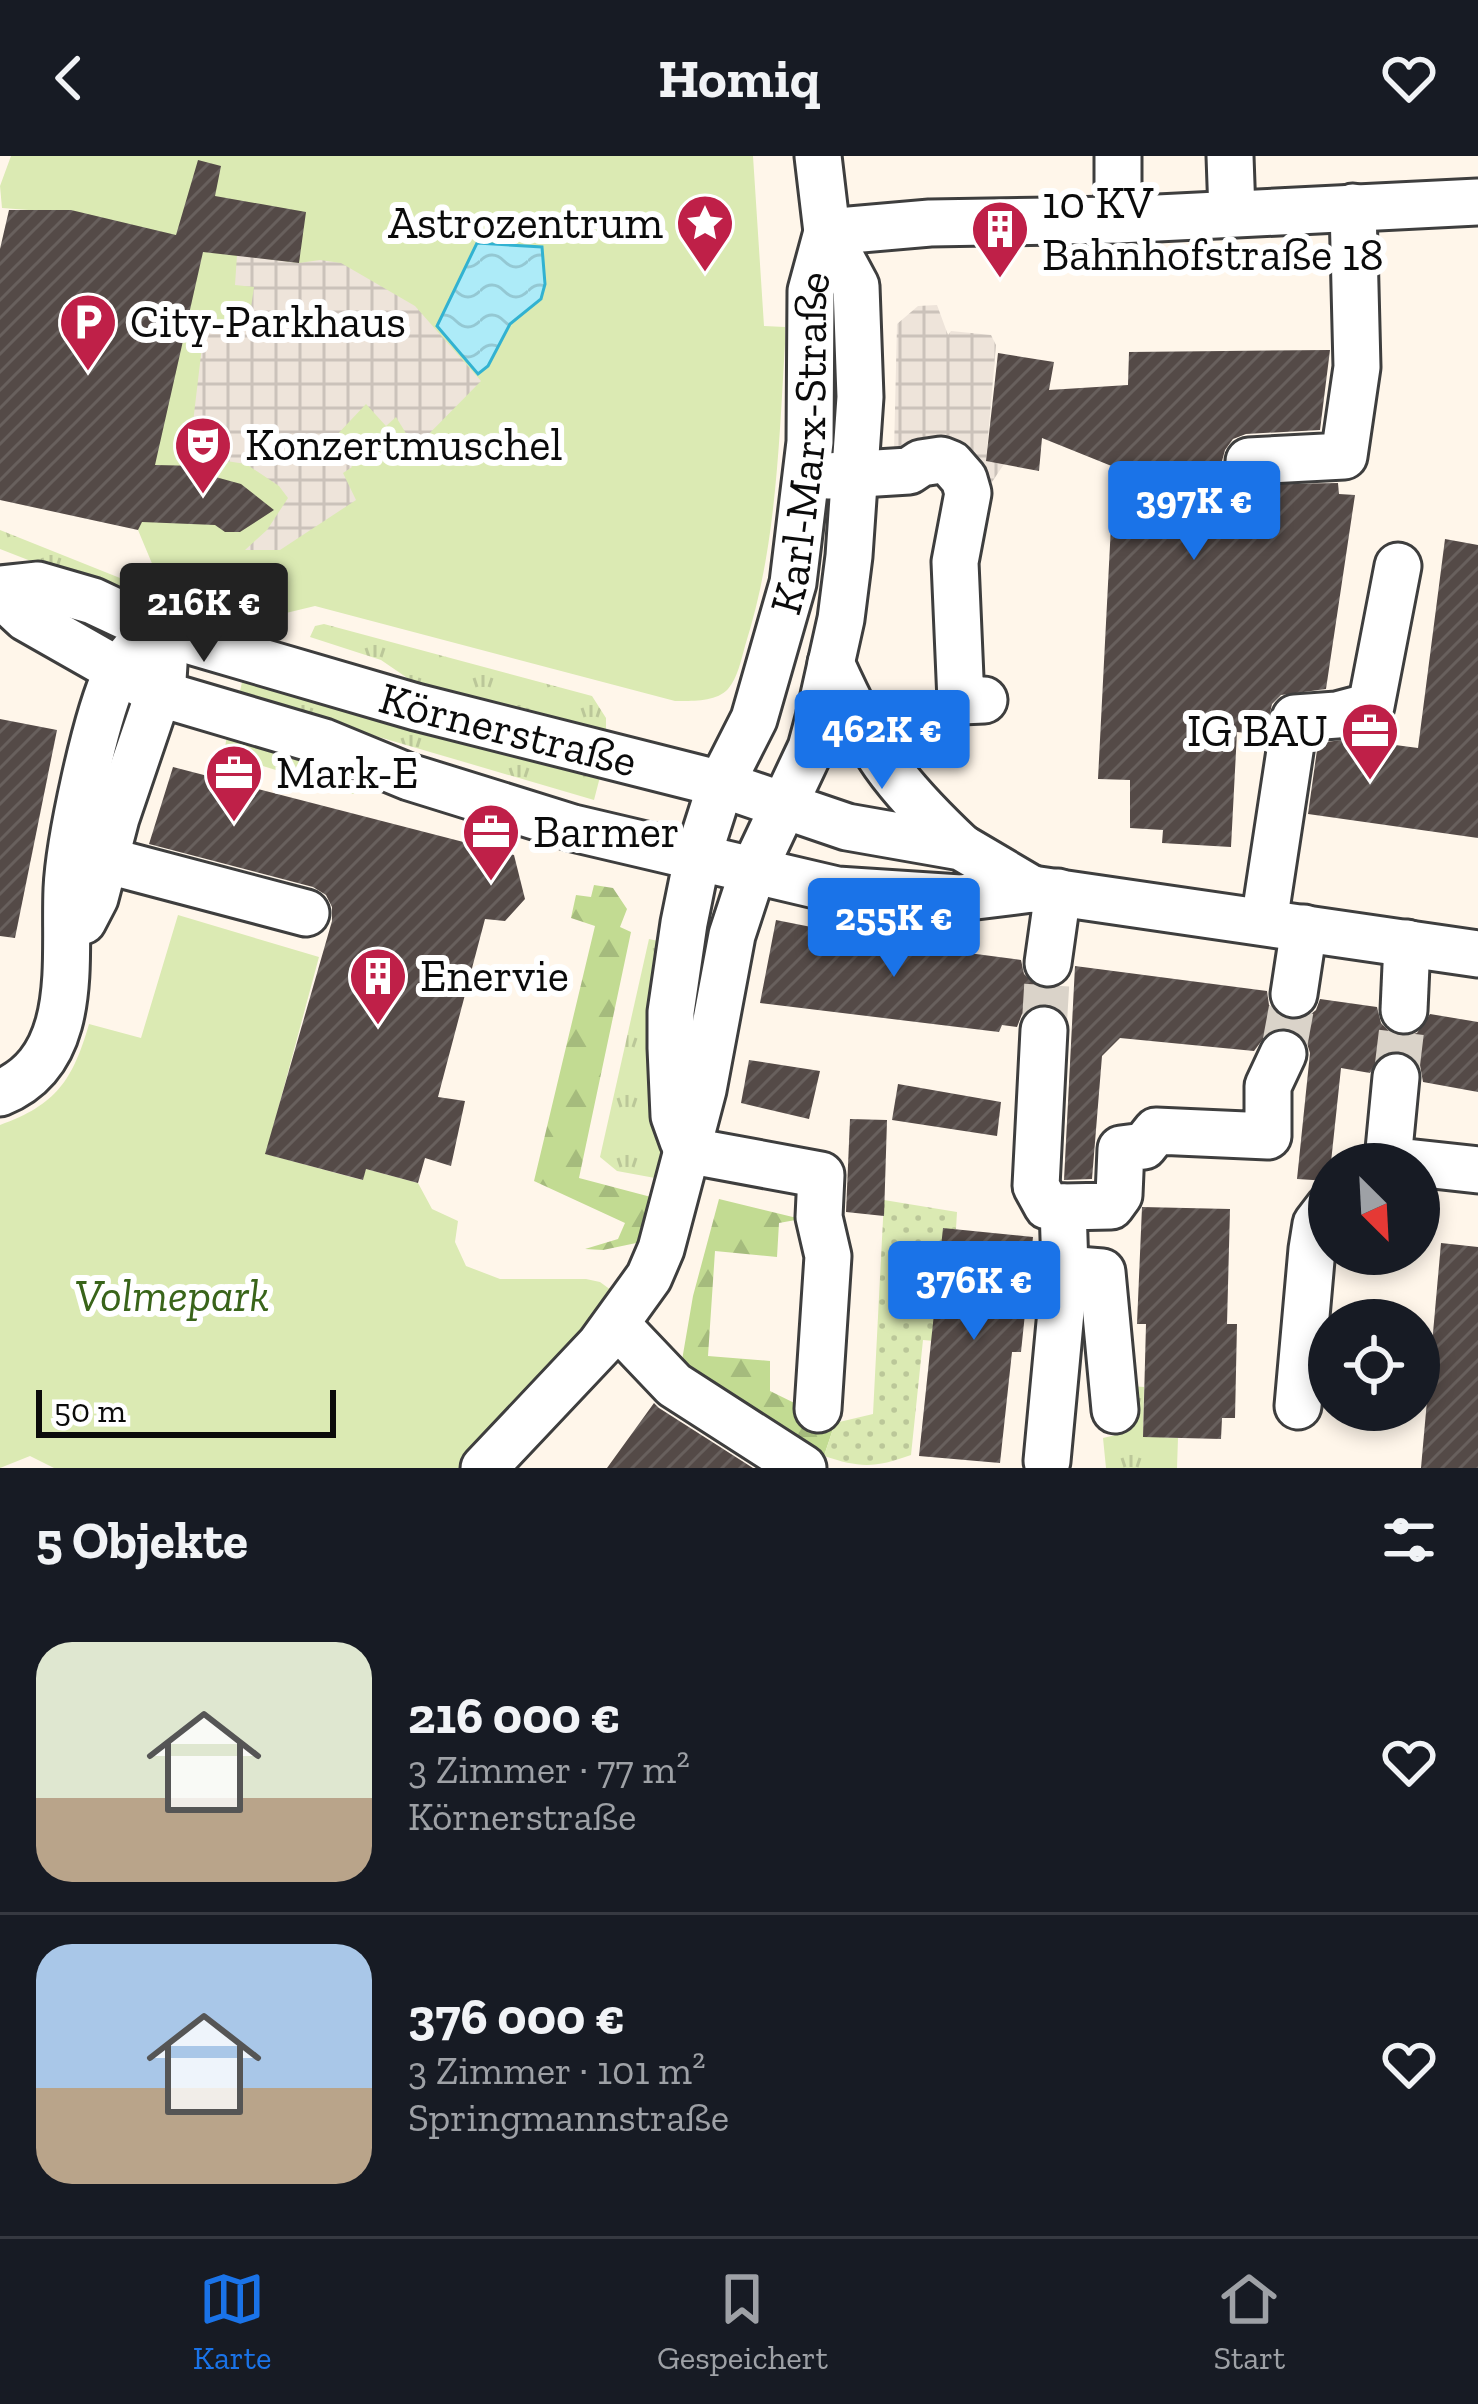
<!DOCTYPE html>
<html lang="de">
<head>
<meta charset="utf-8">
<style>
	:root { --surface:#171b24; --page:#242831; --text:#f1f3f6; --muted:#9ea1a6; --line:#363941; --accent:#1a73e8 }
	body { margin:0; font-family:"Zilla Slab",serif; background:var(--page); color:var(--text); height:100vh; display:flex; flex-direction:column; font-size:45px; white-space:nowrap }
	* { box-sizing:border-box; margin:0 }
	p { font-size:39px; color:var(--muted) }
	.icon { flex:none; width:66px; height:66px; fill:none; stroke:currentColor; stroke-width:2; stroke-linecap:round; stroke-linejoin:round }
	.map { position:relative; height:1312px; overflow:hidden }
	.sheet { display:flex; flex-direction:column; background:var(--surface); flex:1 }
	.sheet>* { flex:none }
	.needle { width:78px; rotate:156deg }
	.fabs { position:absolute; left:1308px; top:987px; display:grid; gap:24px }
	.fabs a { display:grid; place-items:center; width:132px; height:132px; border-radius:50%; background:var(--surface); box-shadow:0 6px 18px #0003; font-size:60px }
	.scale { position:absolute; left:36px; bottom:30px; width:300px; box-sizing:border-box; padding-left:12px; border:6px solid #0b0b0b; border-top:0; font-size:33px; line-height:42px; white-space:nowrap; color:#0b0b0b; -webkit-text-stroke:9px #fff; paint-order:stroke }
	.price { position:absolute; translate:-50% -102px; padding:0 27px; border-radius:12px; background:var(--accent); color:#fff; font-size:39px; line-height:78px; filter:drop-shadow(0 3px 6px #0008) }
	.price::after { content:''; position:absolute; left:50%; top:72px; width:36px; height:27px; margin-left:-18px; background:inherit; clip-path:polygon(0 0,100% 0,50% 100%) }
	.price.selected { background:#222; color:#fff }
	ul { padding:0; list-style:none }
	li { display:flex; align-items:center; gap:36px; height:300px; padding:0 36px }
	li+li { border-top:3px solid var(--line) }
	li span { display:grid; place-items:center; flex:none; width:336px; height:240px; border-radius:36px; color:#555 }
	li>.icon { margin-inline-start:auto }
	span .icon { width:144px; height:144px; fill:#fffc; stroke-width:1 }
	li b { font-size:51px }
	h2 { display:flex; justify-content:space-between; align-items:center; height:144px; padding:0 36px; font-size:51px }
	header { display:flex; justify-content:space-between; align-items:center; height:156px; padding:0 36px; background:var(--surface); font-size:54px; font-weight:700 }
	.dock { display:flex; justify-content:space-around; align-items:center; height:168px; border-top:3px solid var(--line); background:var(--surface); font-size:33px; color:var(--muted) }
	.dock a { display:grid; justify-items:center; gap:6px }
	.dock .selected { color:var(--accent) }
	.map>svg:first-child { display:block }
</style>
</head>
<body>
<header><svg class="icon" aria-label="back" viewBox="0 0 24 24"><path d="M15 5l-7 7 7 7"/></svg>Homiq<svg class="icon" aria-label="heart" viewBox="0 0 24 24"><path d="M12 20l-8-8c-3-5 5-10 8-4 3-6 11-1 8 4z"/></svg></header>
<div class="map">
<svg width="1478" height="1312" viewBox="0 0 1478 1312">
	<defs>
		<pattern id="grass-tufts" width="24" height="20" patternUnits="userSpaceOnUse" patternTransform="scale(3)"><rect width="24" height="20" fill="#dbeab3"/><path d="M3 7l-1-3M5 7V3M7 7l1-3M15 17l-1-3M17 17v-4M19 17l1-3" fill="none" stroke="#bbc799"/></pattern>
		<pattern id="forest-firs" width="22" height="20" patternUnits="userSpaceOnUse" patternTransform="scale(3)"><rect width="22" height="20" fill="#c2db92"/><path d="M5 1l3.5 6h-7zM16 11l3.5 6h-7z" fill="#a5bb7d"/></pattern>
		<pattern id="garden-dots" width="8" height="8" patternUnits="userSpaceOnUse" patternTransform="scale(3)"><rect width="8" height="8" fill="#dbeab3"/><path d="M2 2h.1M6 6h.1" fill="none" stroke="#bbc799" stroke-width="1.8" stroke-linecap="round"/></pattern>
		<pattern id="plaza-grid" width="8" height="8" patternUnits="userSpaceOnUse" patternTransform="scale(3)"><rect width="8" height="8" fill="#eee4da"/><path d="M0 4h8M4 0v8" fill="none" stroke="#cbc2ba"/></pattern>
		<pattern id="water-waves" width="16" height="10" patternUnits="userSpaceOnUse" patternTransform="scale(3)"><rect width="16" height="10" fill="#adebf8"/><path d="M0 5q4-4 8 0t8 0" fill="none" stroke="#94c8d3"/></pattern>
		<pattern id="building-hatch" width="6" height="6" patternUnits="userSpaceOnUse" patternTransform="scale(3)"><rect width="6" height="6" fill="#544a47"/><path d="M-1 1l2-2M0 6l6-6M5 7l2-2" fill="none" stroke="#68605d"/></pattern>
	</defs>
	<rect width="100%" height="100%" fill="#fff6ea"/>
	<g fill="url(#grass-tufts)">
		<polygon points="0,374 120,422 125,436 118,439 0,393"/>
		<polygon points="324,468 592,540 606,562 606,576 419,530 381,504 310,481 315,470"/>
		<polygon points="242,526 427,579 601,617 594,644 239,540"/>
		<polygon points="227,579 290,598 359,634 353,638 224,598"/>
		<polygon points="649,783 668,787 662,988 655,1022 617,1015 600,1001"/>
		<polygon points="1119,1218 1131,1230 1144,1231 1143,1280 1178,1282 1177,1312 1106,1312 1103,1282 1124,1277"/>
	</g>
	<g fill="url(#forest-firs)">
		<polygon points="594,729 613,732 627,753 620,771 631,776 579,1022 651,1041 641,1086 603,1094 585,1093 618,1083 625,1067 534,1025 595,770 571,762 576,739 591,741"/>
		<polygon points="719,1043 801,1063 779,1067 777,1101 715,1095 708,1200 770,1205 770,1235 835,1267 824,1300 717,1237 681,1210 693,1140"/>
	</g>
	<g fill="#dbeab3">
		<path d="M11,0H753L764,170L785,171V188C779,288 776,394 745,490C741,504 738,521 728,533C716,546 692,545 675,545L315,450L286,457L156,417L138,374L205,86L69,57L2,52L0,30Z"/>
		<path d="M178,759L319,801L266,998L362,1024L366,1013L418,1027L432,1053L458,1065L455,1086L466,1110L500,1123H586L600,1126L615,1137L565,1202L459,1312H54L30,1300L0,1312V969C56,949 73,924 89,868L141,882Z"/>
	</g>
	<path fill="url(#garden-dots)" d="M884,1044L957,1056L956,1073H943L944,1186L923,1184L911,1299C875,1312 860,1312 824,1300L835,1267L873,1258Z"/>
	<g fill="url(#plaza-grid)">
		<polygon points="237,99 299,107 320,104 341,107 415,150 481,225 415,292 396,261 386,270 366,248 333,283 352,311 343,317 356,344 280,394 245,394 267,374 288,342 279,330 246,308 213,303 217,277 192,275 205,165 249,165 254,131 235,129"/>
		<polygon points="937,149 948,179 951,175 991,179 996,189 986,304 1004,308 988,332 894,296 897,168 918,150"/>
	</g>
	<polygon fill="url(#water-waves)" stroke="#32b2d1" stroke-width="3" points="477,87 542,91 545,128 541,143 510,168 488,210 478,218 437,170"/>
	<g fill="url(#building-hatch)">
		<polygon points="198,4 221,10 215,40 306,56 299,107 203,96 155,309 201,310 201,317 241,328 274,354 240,376 225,376 215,369 142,366 138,374 0,344 0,93 9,54 71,54 176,79"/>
		<polygon points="1330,194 1320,274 1246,278 1233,283 1225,294 1222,305 1227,321 1238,329 1338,327 1339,338 1355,339 1326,533 1281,539 1272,548 1265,579 1237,576 1231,691 1162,687 1163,674 1130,672 1130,624 1098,623 1114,311 1042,282 1039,315 986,305 998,197 1054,206 1049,234 1128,229 1129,196"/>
		<polygon points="1445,383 1478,389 1478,682 1308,658 1318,587 1350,583 1418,592"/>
		<polygon points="0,563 57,574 15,782 0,780"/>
		<polygon points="173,611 514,699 525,743 505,765 485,763 438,941 465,945 451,1010 425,1002 418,1027 366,1013 363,1024 265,998 332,765 332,751 326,739 313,731 149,688"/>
		<polygon points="776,764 892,787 1021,804 1024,818 1041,833 1035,849 1022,858 1017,871 1002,869 999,876 760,847"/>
		<polygon points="1075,810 1267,835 1269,849 1276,858 1291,865 1305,863 1316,854 1320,843 1377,851 1381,867 1391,877 1402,881 1417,877 1430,858 1478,866 1478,936 1423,926 1420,909 1413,900 1400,894 1384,897 1370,917 1341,912 1329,1025 1297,1023 1310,897 1306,884 1295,874 1282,871 1269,875 1254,895 1120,882 1102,900 1092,1023 1064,1024"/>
		<polygon points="749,904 820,915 809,963 741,947"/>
		<polygon points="898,928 1001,946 997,980 892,964"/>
		<polygon points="850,963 887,964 884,1060 846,1056"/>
		<polygon points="1142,1051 1230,1053 1227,1168 1237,1168 1235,1262 1222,1262 1221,1283 1143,1281 1146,1168 1137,1168"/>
		<polygon points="943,1072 1033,1081 1021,1196 1012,1196 1000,1307 919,1300"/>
		<polygon points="1441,1087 1478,1091 1478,1312 1421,1312"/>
		<polygon points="654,1247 659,1252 753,1312 607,1312"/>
	</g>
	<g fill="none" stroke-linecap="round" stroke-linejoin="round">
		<g stroke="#dad3c9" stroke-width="45" stroke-dasharray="45 22" stroke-linecap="butt">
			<polyline points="1044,874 1048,807"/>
			<polyline points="1283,898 1294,838"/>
			<polyline points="1396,921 1404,854"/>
		</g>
		<g stroke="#3e3e3e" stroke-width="51">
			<g id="minor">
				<polyline points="1118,0 1118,64"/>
				<polyline points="1230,0 1232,57"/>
				<polyline points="827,76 930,67 1118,64 1478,46"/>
				<polyline points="1249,305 1344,300 1357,211 1353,51"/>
				<polyline points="828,320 909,315 921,307 941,304 951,308 964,323 968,337 955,406 961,545 984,544"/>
				<path id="s1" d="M0,433L38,429L93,445L159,476L416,551L721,628L847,671L961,691L1032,733"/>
				<polyline points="0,438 26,462 158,537 324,586 409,621 573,672 837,734 960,742 1032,733 1478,798"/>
				<path d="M831,507C870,594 892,626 961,691"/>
				<polyline points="105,704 306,757"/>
				<polyline points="83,765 95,742 116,662 163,524 164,508"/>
				<polyline points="1264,766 1295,562 1337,559 1371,550 1398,410"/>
				<polyline points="1048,807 1058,736"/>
				<polyline points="1294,838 1304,772"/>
				<polyline points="1404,854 1407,787"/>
				<polyline points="1044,874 1036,1030 1047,1050 1063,1051 1065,1113 1047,1305"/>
				<polyline points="1396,921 1388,1004 1478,1014"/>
				<path d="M0,937C81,904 64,804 67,733C69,686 96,559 116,518C120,510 127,503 133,496"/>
				<path id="s2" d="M683,985L674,960L671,892V856L684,767L697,703L721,628L754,563L793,427L810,286L811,135L827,76"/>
				<polyline points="686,994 821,1019 819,1061 828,1100 818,1253"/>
				<polyline points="1063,1051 1111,1050 1119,1039 1121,993 1144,990 1156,975 1268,980 1268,930 1283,898"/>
				<polyline points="1065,1113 1102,1116 1115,1254"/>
				<polyline points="616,1168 674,1229 803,1312"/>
				<polyline points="1298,1250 1312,1093 1316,1068 1329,1051"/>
				<polyline points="484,1312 600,1189 649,1121 661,1093 703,934 732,779 753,715 811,592 819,562 841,463 849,400 860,241 856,130 827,76 818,0"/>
			</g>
		</g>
		<use href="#minor" stroke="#fff" stroke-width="45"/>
	</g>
	<defs>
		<g id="sight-pin" transform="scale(3)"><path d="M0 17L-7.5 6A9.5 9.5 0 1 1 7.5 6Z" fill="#bf2048" stroke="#fff"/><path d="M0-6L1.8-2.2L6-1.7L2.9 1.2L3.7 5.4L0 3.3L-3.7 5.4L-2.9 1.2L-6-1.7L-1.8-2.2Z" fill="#fff"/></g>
		<g id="building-pin" transform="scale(3)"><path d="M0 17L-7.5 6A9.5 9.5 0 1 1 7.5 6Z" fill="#bf2048" stroke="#fff"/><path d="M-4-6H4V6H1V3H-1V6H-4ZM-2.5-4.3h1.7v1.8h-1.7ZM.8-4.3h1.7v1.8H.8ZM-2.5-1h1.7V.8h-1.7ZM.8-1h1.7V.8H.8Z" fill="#fff"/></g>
		<g id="parking-pin" transform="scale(3)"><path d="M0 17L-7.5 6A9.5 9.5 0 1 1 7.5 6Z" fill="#bf2048" stroke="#fff"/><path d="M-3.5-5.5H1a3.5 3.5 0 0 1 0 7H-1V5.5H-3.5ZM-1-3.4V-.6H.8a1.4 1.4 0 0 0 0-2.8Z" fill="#fff"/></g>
		<g id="theatre-pin" transform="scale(3)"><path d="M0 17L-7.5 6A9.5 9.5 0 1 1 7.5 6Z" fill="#bf2048" stroke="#fff"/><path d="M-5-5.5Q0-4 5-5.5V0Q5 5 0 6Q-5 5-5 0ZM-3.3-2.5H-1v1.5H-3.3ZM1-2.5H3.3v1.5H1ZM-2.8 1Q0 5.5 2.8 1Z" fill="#fff"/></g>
		<g id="office-pin" transform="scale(3)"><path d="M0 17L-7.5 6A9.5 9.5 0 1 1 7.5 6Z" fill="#bf2048" stroke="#fff"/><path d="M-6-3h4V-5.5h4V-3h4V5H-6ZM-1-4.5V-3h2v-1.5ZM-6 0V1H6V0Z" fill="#fff"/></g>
	</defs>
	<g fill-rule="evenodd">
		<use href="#sight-pin" x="705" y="67"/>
		<use href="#building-pin" x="1000" y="73"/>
		<use href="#parking-pin" x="88" y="166"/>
		<use href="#theatre-pin" x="203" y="289"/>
		<use href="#office-pin" x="1370" y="575"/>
		<use href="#office-pin" x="234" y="617"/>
		<use href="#office-pin" x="491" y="676"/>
		<use href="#building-pin" x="378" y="820"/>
	</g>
	<g text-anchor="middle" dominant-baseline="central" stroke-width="12" stroke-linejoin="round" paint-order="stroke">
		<g font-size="45" fill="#0b0b0b" stroke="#fff" text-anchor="start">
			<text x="1042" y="47">10 KV<tspan x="1042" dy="52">Bahnhofstraße 18</tspan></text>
			<text x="663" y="67" text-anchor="end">Astrozentrum</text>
			<text x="130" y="166">City-Parkhaus</text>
			<text x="245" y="289">Konzertmuschel</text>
			<text x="1328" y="575" text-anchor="end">IG BAU</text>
			<text x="276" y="617">Mark-E</text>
			<text x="533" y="676">Barmer</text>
			<text x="420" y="820">Enervie</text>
		</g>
		<g font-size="45" fill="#0b0b0b" stroke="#fff">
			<text stroke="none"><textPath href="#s2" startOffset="720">Karl-Marx-Straße</textPath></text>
			<text stroke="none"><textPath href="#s1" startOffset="531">Körnerstraße</textPath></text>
		</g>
		<g font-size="45" font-style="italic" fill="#39641a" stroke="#fff">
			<text x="172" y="1140">Volmepark</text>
		</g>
	</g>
</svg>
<div class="fabs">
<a><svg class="needle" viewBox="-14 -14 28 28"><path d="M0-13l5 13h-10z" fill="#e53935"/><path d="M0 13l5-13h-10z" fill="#9ea1a6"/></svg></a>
<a><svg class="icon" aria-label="locate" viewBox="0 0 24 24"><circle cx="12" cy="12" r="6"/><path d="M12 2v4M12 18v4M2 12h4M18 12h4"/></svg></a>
</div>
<div class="scale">50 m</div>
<b class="price" style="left:1194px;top:407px">397K €</b>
<b class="price selected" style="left:204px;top:509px">216K €</b>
<b class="price" style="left:882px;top:636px">462K €</b>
<b class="price" style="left:894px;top:824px">255K €</b>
<b class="price" style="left:974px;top:1187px">376K €</b>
</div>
<section class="sheet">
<h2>5 Objekte<svg class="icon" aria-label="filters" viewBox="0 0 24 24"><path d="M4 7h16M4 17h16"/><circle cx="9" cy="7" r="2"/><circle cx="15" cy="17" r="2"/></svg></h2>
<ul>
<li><span style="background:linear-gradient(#dfe7d0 65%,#b9a48a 0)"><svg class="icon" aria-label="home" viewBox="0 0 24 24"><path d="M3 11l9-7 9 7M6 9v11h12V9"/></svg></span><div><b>216 000 €</b><p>3 Zimmer · 77 m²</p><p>Körnerstraße</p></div><svg class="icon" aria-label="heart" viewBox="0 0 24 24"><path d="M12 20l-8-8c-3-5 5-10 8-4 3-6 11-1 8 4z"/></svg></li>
<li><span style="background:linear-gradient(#a9c7e8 60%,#b9a48a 0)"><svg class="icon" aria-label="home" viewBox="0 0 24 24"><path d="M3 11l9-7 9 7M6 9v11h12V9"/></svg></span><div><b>376 000 €</b><p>3 Zimmer · 101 m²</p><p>Springmannstraße</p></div><svg class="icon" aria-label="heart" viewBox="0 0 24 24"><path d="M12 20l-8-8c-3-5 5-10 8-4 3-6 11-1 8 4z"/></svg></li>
</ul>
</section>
<nav class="dock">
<a class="selected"><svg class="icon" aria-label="map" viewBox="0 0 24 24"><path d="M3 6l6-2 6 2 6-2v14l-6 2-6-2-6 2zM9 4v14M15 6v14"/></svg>Karte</a>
<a><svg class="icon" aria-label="saved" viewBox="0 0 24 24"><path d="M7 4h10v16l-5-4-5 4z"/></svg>Gespeichert</a>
<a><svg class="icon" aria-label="home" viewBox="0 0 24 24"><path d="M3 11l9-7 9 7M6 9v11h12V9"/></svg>Start</a>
</nav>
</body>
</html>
